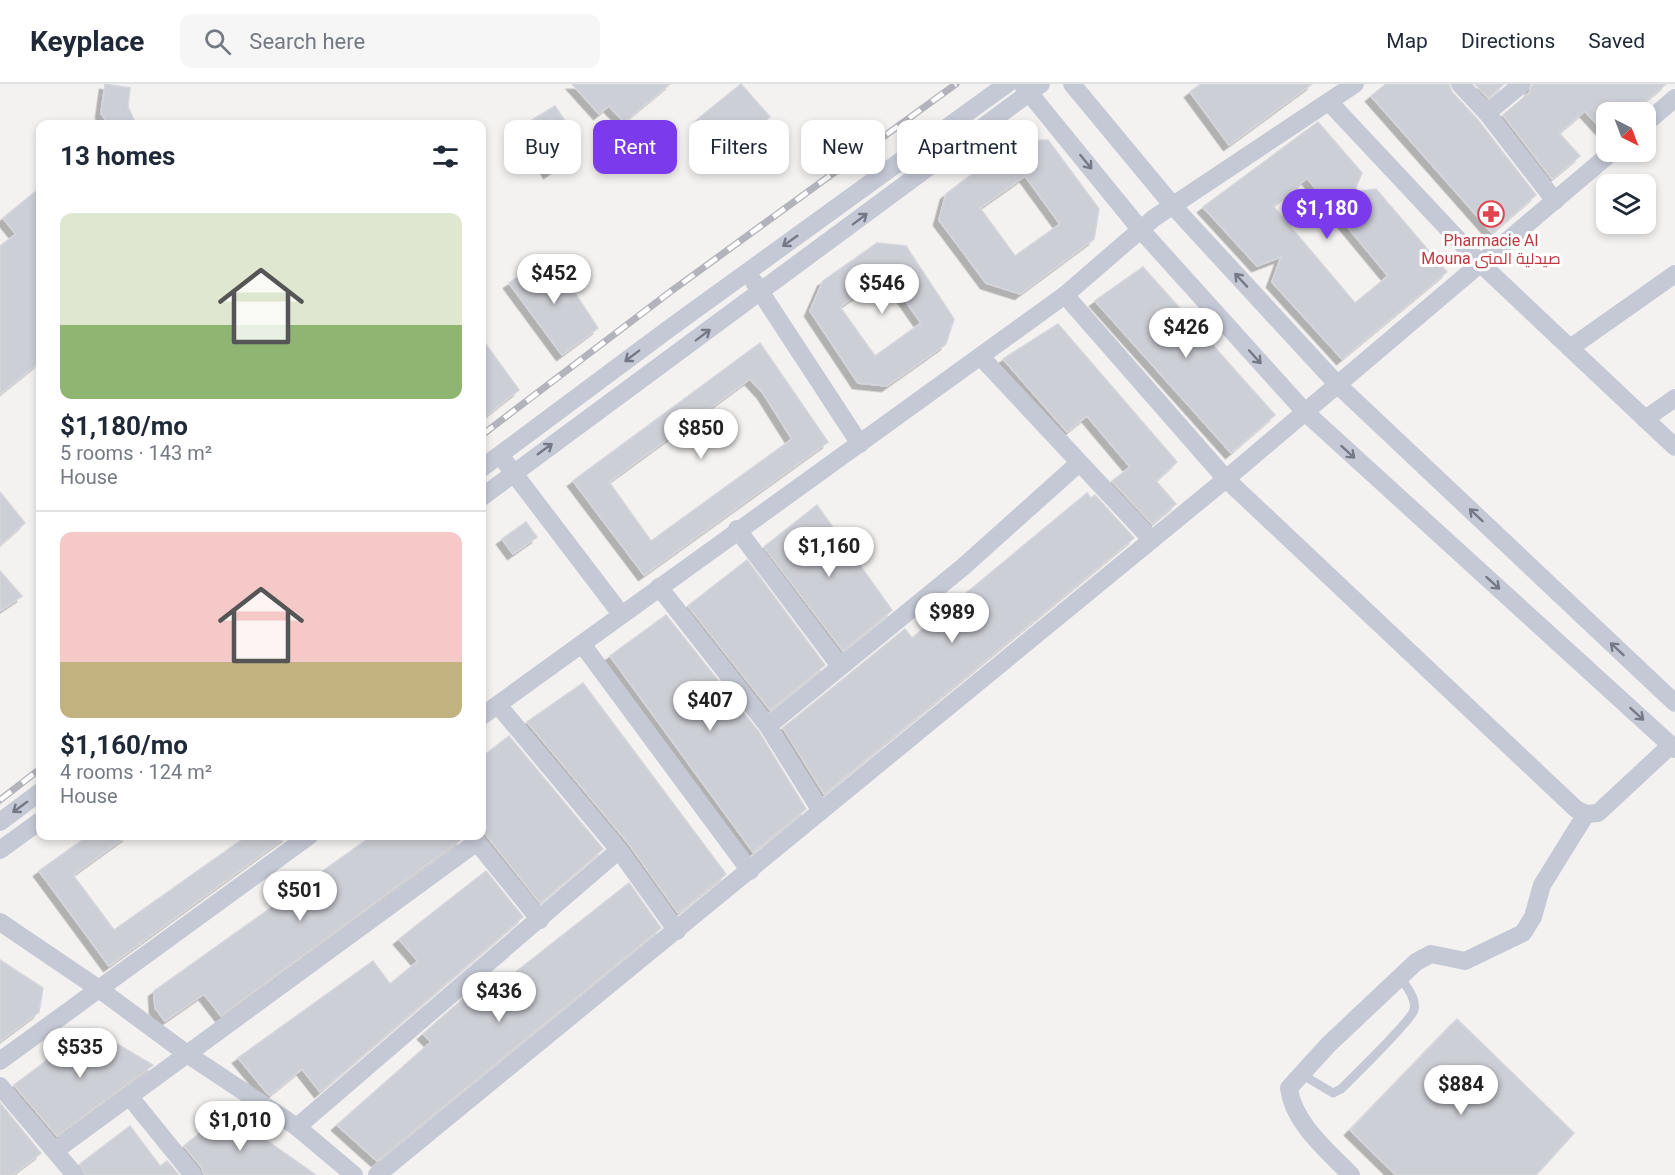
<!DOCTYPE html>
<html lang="en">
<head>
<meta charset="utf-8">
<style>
	:root { --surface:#fff; --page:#f6f6f7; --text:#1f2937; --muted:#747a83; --line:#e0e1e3; --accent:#7c3aed }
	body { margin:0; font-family:Roboto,Cairo,sans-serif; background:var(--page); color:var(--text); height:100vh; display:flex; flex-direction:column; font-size:22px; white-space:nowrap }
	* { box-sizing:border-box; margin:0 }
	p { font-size:20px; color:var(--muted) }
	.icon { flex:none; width:33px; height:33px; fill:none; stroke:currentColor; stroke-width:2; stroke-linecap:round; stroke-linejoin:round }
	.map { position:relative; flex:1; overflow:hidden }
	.side { position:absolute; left:36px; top:36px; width:450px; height:720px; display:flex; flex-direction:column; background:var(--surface); border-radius:12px; box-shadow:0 3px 9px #0003 }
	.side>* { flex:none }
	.banner { position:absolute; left:504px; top:36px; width:570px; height:54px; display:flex; gap:12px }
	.needle { width:39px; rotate:138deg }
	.tools { position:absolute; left:1596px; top:18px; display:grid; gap:12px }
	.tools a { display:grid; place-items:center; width:60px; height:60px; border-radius:12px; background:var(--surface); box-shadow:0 3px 9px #0003; font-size:30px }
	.price { position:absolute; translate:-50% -51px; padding:0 14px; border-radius:21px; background:#fff; color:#222; font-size:20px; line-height:39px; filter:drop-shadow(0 2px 3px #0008) }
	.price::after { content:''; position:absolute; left:50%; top:36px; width:18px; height:14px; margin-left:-9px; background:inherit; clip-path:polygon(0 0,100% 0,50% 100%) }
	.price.selected { background:var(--accent); color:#fff }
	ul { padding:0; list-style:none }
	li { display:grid; align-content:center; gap:12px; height:318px; padding:0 24px }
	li+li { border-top:2px solid var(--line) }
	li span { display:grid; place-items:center; height:186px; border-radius:12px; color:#555 }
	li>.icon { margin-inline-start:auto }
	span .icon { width:108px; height:108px; fill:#fffc; stroke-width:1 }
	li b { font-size:26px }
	h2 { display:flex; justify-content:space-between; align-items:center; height:72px; padding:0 24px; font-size:26px }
	.tag { padding:0 21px; border-radius:12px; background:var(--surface); box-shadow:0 3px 9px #0003; font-size:21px; line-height:54px }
	.tag.selected { background:var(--accent); color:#fff }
	header { display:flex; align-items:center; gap:36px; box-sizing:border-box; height:84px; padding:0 30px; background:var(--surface); border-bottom:2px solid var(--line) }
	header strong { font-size:28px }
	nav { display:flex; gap:33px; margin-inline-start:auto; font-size:21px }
	.search { width:420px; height:54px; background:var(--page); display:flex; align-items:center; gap:15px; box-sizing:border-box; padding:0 21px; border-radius:12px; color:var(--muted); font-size:22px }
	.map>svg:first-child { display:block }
</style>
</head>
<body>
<header>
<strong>Keyplace</strong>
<div class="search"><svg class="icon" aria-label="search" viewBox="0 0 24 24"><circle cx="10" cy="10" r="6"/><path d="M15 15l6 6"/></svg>Search here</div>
<nav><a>Map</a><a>Directions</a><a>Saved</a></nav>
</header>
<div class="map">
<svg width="1675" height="1091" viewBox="0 0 1675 1091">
	<defs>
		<filter id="shadow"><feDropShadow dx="-5.5" dy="5.5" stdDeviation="0" flood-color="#0004"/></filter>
	</defs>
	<rect width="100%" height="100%" fill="#f3f2f1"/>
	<g fill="#cdcfd6" stroke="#d5d5dc" stroke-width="1.5" fill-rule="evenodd" filter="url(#shadow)">
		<polygon points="105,0 130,4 128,23 136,40 108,40 101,29"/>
		<polygon points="572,0 670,0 624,38 609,22 599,30"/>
		<polygon points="741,0 770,33 726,68 699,34"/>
		<polygon points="1201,0 1312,0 1229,61 1190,8"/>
		<polygon points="1386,0 1449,0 1452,8 1478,36 1536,111 1492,149 1371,12"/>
		<polygon points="1475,0 1504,0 1488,14"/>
		<polygon points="1533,0 1666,0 1632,28 1606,28 1606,50 1585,27 1559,49 1580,72 1552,95 1503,31 1529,9"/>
		<polygon points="555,22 573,49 555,60 565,78 549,89 522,42"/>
		<path d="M1318,38L1362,89L1354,108L1376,105L1447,188L1342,275L1272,198L1281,173L1257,182L1203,123ZM1307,94L1388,192L1355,219L1273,122Z"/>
		<path d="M1048,56L1099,125L1094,155L1020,210L986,199L939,136L946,110L1016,57ZM1025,92L1060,140L1015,172L980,124Z"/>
		<polygon points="40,104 40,278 0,310 0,162 16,150 3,134"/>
		<path d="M877,159L906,162L954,235L946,260L887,302L858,299L810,227L823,197ZM887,190L921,239L875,272L840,223Z"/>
		<polygon points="550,171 598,244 562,271 509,199"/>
		<polygon points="1143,183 1275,331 1231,369 1095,217"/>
		<polygon points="1058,240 1177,378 1156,397 1176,420 1152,440 1112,397 1130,383 1087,332 1067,348 1003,275"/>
		<polygon points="482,255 519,306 482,335"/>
		<path d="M760,259L828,358L644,491L573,397ZM750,295L763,309L792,355L651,457L609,398Z"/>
		<polygon points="0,408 25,439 0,461"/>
		<polygon points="1087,409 1091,414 1095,411 1134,454 824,710 783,644 905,545 912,554"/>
		<polygon points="817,421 892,526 843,567 764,463"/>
		<polygon points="526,438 537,453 513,470 502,455"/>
		<polygon points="747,476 825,581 770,626 688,522"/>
		<polygon points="0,487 22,512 0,527"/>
		<polygon points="666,531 759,648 806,725 753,768 610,572"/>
		<polygon points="583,599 726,790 678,829 628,759 527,638"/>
		<polygon points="509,652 603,765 540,819 482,746 482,673"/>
		<polygon points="88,752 127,752 73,791 114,846 247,752 287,752 109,882 39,787"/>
		<polygon points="372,752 461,752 462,755 221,932 204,910 165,937 155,924 154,907"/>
		<polygon points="486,787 523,833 320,1008 302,985 270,1011 267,1009 238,974 373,877 390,900 418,877 399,855"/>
		<polygon points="629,799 661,844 377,1077 337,1041 431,958 423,950 463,915 470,924"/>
		<polygon points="0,876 43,904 39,928 0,957"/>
		<polygon points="1457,935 1574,1049 1536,1091 1396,1091 1350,1046"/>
		<polygon points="90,944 153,981 57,1052 14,1001"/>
		<polygon points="0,1019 41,1069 12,1091 0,1091"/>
		<polygon points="226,1028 316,1091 204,1091 202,1084 184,1062"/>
		<polygon points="130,1042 160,1082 167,1077 179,1091 86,1091 80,1080"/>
	</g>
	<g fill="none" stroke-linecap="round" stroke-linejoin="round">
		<path stroke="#c5c9d5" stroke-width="9" d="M1301,990L1333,1009L1341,1005C1353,993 1411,937 1414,926C1417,915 1406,902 1400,893"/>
		<g stroke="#c5c9d5" stroke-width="18">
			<polyline points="1022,0 1140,145 1305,328 1675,665"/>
			<polyline points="1072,0 1174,123 1338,301 1675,619"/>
			<polyline points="1460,0 1487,29 1555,117"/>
			<polyline points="1330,19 1481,180 1675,363"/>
			<polyline points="1487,29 1522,0"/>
			<polyline points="1646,39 1675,14"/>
			<polyline points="754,198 860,360"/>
			<polyline points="1065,211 1226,395 1576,725 1586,730 1598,729 1671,661"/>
			<polyline points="1570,264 1675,190"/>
			<polyline points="981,273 1152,456"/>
			<polyline points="1645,335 1675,314"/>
			<polyline points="506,379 621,530"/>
			<polyline points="482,384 670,244 1007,0"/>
			<polyline points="482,413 1041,0"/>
			<polyline points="737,445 840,582"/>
			<polyline points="659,503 768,642 821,727"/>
			<polyline points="582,560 750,787"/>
			<polyline points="498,621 619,766 677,847"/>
			<polyline points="482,632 1065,211 1154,134 1355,0"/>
			<polyline points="768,642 963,483 1079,379"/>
			<polyline points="0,738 40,708"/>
			<polyline points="472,752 540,836"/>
			<polyline points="0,766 40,737"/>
			<polyline points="0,838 99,905 187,970 297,1043 354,1091"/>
			<polyline points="0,977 309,752"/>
			<polyline points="0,1002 75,1091"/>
			<polyline points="129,1012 193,1091"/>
			<polyline points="297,1043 619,766"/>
			<polyline points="56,1066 477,758"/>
			<polyline points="377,1091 1226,395 1612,68"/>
			<path d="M1351,1091C1328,1067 1293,1039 1289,1004L1328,961L1416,878L1431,870L1465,877L1523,849L1533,833L1542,801L1586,730"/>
		</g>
		<g stroke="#b3b4bb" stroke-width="7">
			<g id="rail">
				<polyline points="482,351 670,208 956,0"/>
				<polyline points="0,716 40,685"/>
			</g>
		</g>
		<use href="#rail" stroke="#fff" stroke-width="4.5" stroke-dasharray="14" stroke-linecap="butt"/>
	</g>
	<defs><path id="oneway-shaft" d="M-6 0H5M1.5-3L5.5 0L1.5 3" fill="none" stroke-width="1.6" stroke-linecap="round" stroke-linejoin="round" transform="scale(1.5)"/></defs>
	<g stroke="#747988">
		<use href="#oneway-shaft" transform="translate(1086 78) rotate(51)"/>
		<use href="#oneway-shaft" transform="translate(860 135) rotate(-37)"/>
		<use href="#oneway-shaft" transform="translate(790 157) rotate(145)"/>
		<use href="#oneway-shaft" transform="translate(1241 196) rotate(-133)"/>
		<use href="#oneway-shaft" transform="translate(703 251) rotate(-37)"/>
		<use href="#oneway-shaft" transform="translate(632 272) rotate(143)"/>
		<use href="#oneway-shaft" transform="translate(1255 273) rotate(48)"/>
		<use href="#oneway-shaft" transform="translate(545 365) rotate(-36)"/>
		<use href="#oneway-shaft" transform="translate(1348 368) rotate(42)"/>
		<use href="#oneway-shaft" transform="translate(1476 431) rotate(-137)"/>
		<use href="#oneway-shaft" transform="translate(1493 499) rotate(42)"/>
		<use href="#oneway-shaft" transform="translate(1617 565) rotate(-137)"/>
		<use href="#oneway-shaft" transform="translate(1637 630) rotate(42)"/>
		<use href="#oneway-shaft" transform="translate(20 723) rotate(144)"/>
	</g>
	<defs>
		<g id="pharmacy-ring" transform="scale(1.35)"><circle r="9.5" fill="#fff" stroke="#e0444e" stroke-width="1.5"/><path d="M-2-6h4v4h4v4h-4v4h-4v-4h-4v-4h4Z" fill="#e0444e"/></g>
	</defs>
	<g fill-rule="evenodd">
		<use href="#pharmacy-ring" x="1491" y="130"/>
	</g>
	<g text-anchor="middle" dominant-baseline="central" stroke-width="6" stroke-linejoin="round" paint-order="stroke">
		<g font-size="16" fill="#be3a42" stroke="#fff">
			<text x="1491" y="156">Pharmacie Al<tspan x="1491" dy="18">Mouna صيدلية المنى</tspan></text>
		</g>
	</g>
</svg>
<div class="tools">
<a><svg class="needle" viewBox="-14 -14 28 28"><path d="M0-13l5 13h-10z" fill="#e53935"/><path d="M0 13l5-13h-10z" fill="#747a83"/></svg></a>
<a><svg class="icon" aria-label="layers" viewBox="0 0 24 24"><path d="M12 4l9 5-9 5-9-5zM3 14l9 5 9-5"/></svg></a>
</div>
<b class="price selected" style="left:1327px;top:156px">$1,180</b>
<b class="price" style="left:554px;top:221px">$452</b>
<b class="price" style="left:882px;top:231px">$546</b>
<b class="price" style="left:1186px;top:275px">$426</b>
<b class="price" style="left:701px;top:376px">$850</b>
<b class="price" style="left:829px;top:494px">$1,160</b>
<b class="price" style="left:952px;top:560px">$989</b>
<b class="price" style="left:710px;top:648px">$407</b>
<b class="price" style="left:300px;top:838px">$501</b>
<b class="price" style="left:499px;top:939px">$436</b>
<b class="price" style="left:80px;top:995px">$535</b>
<b class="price" style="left:1461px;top:1032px">$884</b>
<b class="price" style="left:240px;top:1068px">$1,010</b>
<div class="banner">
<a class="tag">Buy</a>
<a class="tag selected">Rent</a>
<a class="tag">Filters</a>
<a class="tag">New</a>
<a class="tag">Apartment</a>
</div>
<section class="side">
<h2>13 homes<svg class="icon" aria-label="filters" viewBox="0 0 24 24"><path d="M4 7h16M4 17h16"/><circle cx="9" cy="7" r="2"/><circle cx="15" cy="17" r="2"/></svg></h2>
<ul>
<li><span style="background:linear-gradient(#dfe7d0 60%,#8fb573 0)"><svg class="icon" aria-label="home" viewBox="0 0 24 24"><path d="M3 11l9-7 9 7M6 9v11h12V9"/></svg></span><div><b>$1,180/mo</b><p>5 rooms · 143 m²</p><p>House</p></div></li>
<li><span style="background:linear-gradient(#f6c9c9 70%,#c2b280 0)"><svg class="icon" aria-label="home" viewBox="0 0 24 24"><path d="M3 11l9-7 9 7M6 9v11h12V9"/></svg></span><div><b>$1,160/mo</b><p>4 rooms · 124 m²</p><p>House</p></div></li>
</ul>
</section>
</div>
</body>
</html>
